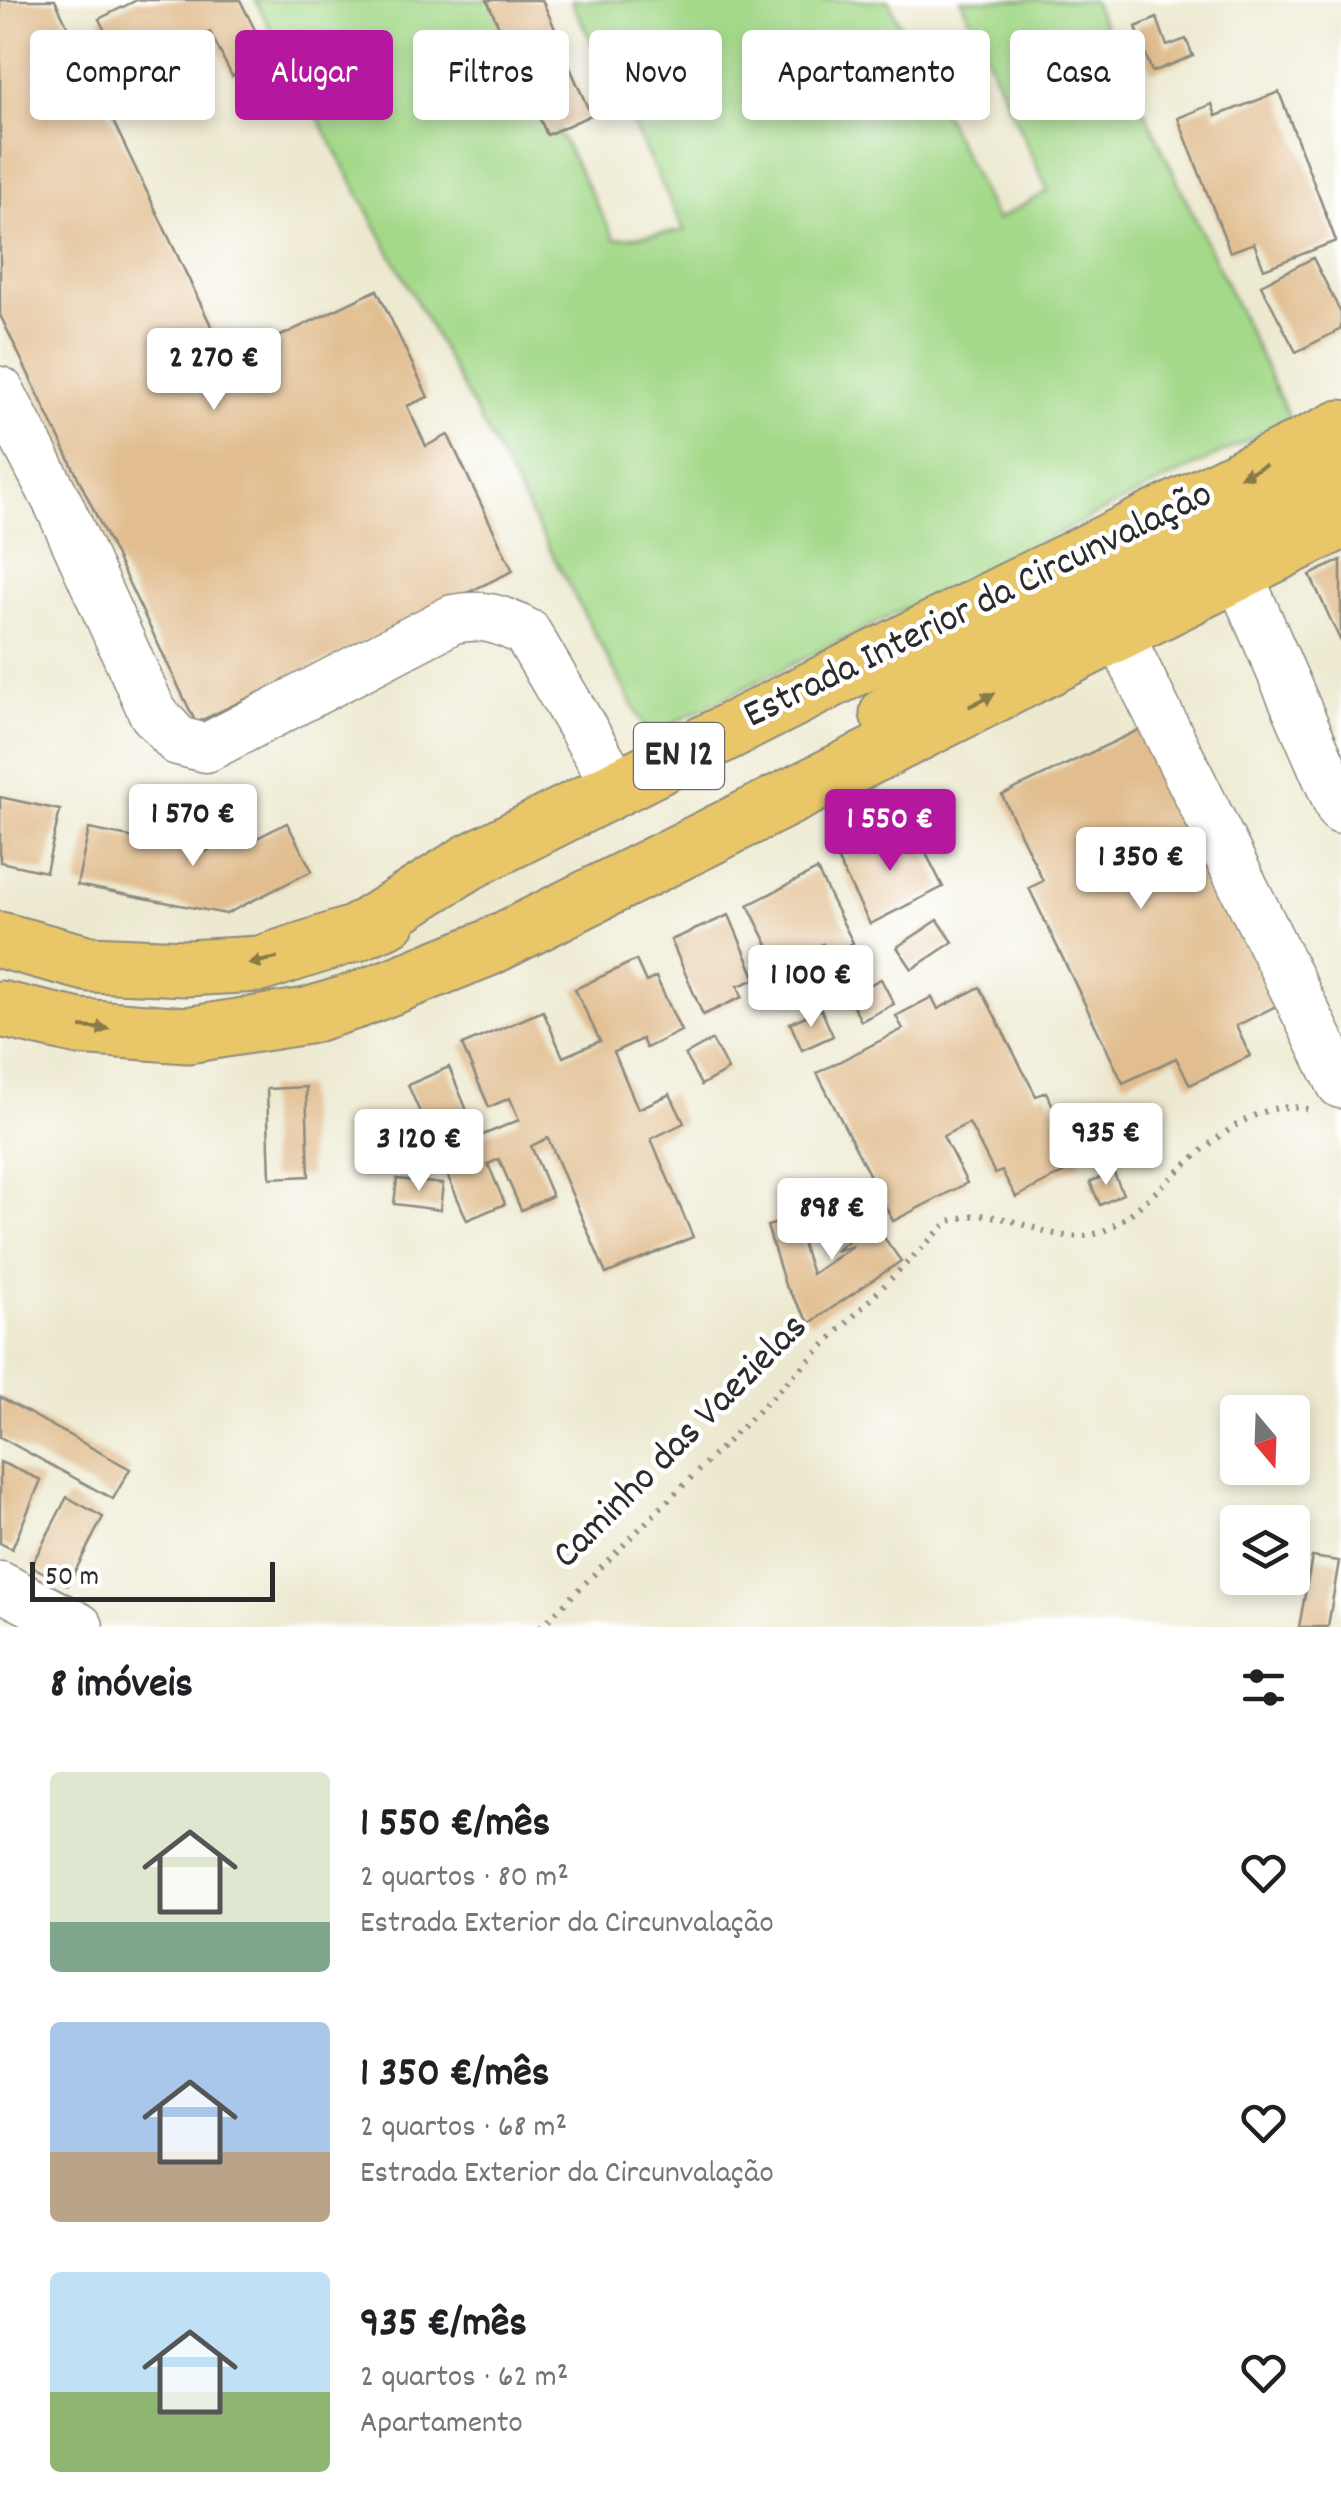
<!DOCTYPE html>
<html lang="pt">
<head>
<meta charset="utf-8">
<style>
	:root { --surface:#fff; --page:#f6f6f6; --text:#202124; --muted:#757577; --accent:#b5179e }
	body { margin:0; font-family:Dekko,sans-serif; background:var(--page); color:var(--text); height:100vh; display:flex; flex-direction:column; font-size:38px; white-space:nowrap }
	* { box-sizing:border-box; margin:0 }
	p { font-size:32px; color:var(--muted) }
	.icon { flex:none; width:55px; height:55px; fill:none; stroke:currentColor; stroke-width:2; stroke-linecap:round; stroke-linejoin:round }
	.map { position:relative; height:1627px; overflow:hidden }
	.details { display:flex; flex-direction:column; background:var(--surface); flex:1 }
	.details>* { flex:none }
	.hud { position:absolute; left:30px; top:30px; width:1282px; height:90px; display:flex; gap:20px }
	.needle { width:65px; rotate:161deg }
	.buttons { position:absolute; left:1220px; top:1395px; display:grid; gap:20px }
	.buttons a { display:grid; place-items:center; width:90px; height:90px; border-radius:10px; background:var(--surface); box-shadow:0 5px 15px #0003; font-size:50px }
	.scale { position:absolute; left:30px; bottom:25px; width:245px; box-sizing:border-box; padding-left:10px; border:5px solid #2b2b2b; border-top:0; font-size:28px; line-height:35px; white-space:nowrap; color:#2b2b2b; -webkit-text-stroke:8px #fff; paint-order:stroke }
	.price { position:absolute; translate:-50% -85px; padding:0 22px; border-radius:10px; background:#fff; color:#222; font-size:32px; line-height:65px; filter:drop-shadow(0 2px 5px #0008) }
	.price::after { content:''; position:absolute; left:50%; top:60px; width:30px; height:22px; margin-left:-15px; background:inherit; clip-path:polygon(0 0,100% 0,50% 100%) }
	.price.selected { background:var(--accent); color:#fff }
	ul { padding:0; list-style:none }
	li { display:flex; align-items:center; gap:30px; height:250px; padding:0 50px }
	li span { display:grid; place-items:center; flex:none; width:280px; height:200px; border-radius:10px; color:#555 }
	li>.icon { margin-inline-start:auto }
	span .icon { width:120px; height:120px; fill:#fffc; stroke-width:1 }
	li b { font-size:42px }
	h2 { display:flex; justify-content:space-between; align-items:center; height:120px; padding:0 50px; font-size:42px }
	.tag { padding:0 35px; border-radius:10px; background:var(--surface); box-shadow:0 5px 15px #0003; font-size:35px; line-height:90px }
	.tag.selected { background:var(--accent); color:#fff }
	.map>svg:first-child { display:block }
</style>
</head>
<body>
<div class="map">
<svg width="1341" height="1627" viewBox="0 0 1341 1627">
	<rect width="100%" height="100%" fill="#fff"/>
	<filter id="ink" filterUnits="userSpaceOnUse"><feTurbulence type="fractalNoise" baseFrequency=".01" numOctaves="2"/><feDisplacementMap in="SourceGraphic" scale="20" xChannelSelector="R" yChannelSelector="G"/><feConvolveMatrix kernelMatrix="1 2 1 2 8 2 1 2 1" color-interpolation-filters="sRGB"/></filter>
	<filter id="wash" filterUnits="userSpaceOnUse"><feTurbulence type="fractalNoise" baseFrequency=".0048" numOctaves="4" result="noise"/><feDisplacementMap in="SourceGraphic" scale="40" xChannelSelector="R" yChannelSelector="G"/><feGaussianBlur stdDeviation="2.25" result="paint"/><feColorMatrix in="noise" values="0 0 0 0 0 0 0 0 0 0 0 0 0 0 0 0 0 1.4 0 .05"/><feComposite in="paint" operator="in"/></filter>
	<g filter="url(#wash)">
		<rect width="100%" height="100%" fill="#ede9d0"/>
		<polygon fill="#a4d98a" stroke="#68825a" stroke-width="2.5" points="255,0 489,0 615,239 685,231 571,0 888,0 996,220 1048,191 961,0 1092,0 1290,419 649,735"/>
		<g id="blocks">
			<g fill="#e1bd8f">
				<polygon points="0,0 55,0 228,361 377,290 428,397 407,406 426,446 448,435 513,571 196,723 0,315"/>
				<polygon points="137,0 240,0 269,58 232,76 210,32 156,58 170,86 139,101 99,19"/>
				<polygon points="487,0 542,0 561,42 541,51 549,69 567,61 591,115 547,135"/>
				<polygon points="1157,18 1167,46 1186,39 1193,56 1152,72 1136,27"/>
				<polygon points="1279,92 1336,241 1264,269 1254,243 1230,252 1178,118 1212,104 1216,116"/>
				<polygon points="1313,258 1341,313 1341,329 1296,352 1261,285"/>
				<polygon points="1341,560 1341,642 1310,575"/>
				<polygon points="1147,726 1280,1004 1236,1026 1250,1056 1190,1085 1176,1058 1123,1083 1029,888 1043,881 1002,795"/>
				<polygon points="0,797 60,810 46,872 0,862"/>
				<polygon points="287,823 312,871 226,914 77,885 89,829 205,852 244,832 249,842"/>
				<polygon points="911,824 943,887 870,924 838,861"/>
				<polygon points="817,870 853,943 829,955 823,944 800,955 806,966 784,977 748,905"/>
				<polygon points="729,915 756,979 738,986 742,997 703,1015 671,940"/>
				<polygon points="938,920 953,942 912,969 897,947"/>
				<polygon points="636,960 646,982 656,977 681,1031 646,1048 642,1039 614,1052 638,1109 670,1094 684,1123 651,1139 693,1237 606,1274 548,1138 531,1146 552,1196 521,1210 499,1159 488,1164 505,1204 467,1220 408,1085 449,1067 478,1137 519,1120 510,1098 489,1107 462,1045 543,1011 563,1057 600,1041 575,989"/>
				<polygon points="881,979 894,1004 861,1021 848,996"/>
				<polygon points="980,987 1036,1096 1046,1092 1082,1163 1016,1197 1002,1171 995,1174 969,1123 943,1136 967,1183 893,1221 817,1073 903,1029 896,1016 932,997 938,1009"/>
				<polygon points="821,1009 833,1036 802,1050 790,1023"/>
				<polygon points="712,1040 728,1070 701,1085 685,1055"/>
				<polygon points="306,1087 309,1176 270,1178 267,1089"/>
				<polygon points="1113,1171 1123,1194 1100,1205 1090,1182"/>
				<polygon points="397,1179 443,1184 440,1210 394,1204"/>
				<polygon points="862,1207 901,1261 810,1323 785,1285 767,1226 794,1218 812,1274 853,1246 835,1251 848,1241 840,1214"/>
				<polygon points="0,1397 130,1469 113,1499 0,1437"/>
				<polygon points="0,1462 41,1480 12,1549 0,1543"/>
				<polygon points="67,1497 103,1517 68,1585 31,1566"/>
				<polygon points="1312,1557 1339,1561 1328,1627 1299,1627"/>
			</g>
		</g>
	</g>
	<g filter="url(#ink)">
		<use href="#blocks" fill-opacity="0" stroke="#8c8a7e" stroke-width="2.5"/>
		<g fill="none" stroke-linecap="round" stroke-linejoin="round">
			<g stroke="#8c8a7e" stroke-width="51">
				<g id="minor">
					<path d="M0,391L59,505L153,713L178,741L206,748L453,619C483,613 501,619 527,633L617,787"/>
					<polyline points="1238,573 1341,810"/>
					<polyline points="1118,632 1341,1084"/>
					<polyline points="0,1586 79,1627"/>
				</g>
			</g>
			<g stroke="#8c8a7e" stroke-width="59">
				<g id="major">
					<polyline points="888,713 967,663 1341,477"/>
					<polyline points="356,933 469,862 1008,591 1341,428"/>
					<polyline points="0,940 90,964 186,968 260,964 356,933 389,919"/>
					<polyline points="0,1009 79,1027 187,1035 307,1016 358,1000 486,949 1341,521"/>
				</g>
			</g>
			<path stroke="#8c8a7e" stroke-width="6" stroke-dasharray="2.5 8" stroke-linecap="butt" d="M541,1627L949,1221C959,1219 969,1215 979,1215C1027,1217 1066,1254 1113,1226C1166,1194 1243,1085 1312,1111"/>
			<use href="#minor" stroke="#fff" stroke-width="48"/>
			<use href="#major" stroke="#e9c769" stroke-width="55"/>
		</g>
		<defs><path id="oneway-solid" d="M-6-.8H1V-3.2L6.5 0L1 3.2V.8H-6Z" transform="scale(2.5)"/></defs>
		<g fill="#8a794a">
			<use href="#oneway-solid" transform="translate(1253 471) rotate(154)"/>
			<use href="#oneway-solid" transform="translate(982 700) rotate(-27)"/>
			<use href="#oneway-solid" transform="translate(263 961) rotate(168)"/>
			<use href="#oneway-solid" transform="translate(95 1028) rotate(4)"/>
		</g>
	</g>
	<g text-anchor="middle" dominant-baseline="central" stroke-width="9" stroke-linejoin="round" paint-order="stroke">
		<rect fill="#fff" stroke="#6b6b6b" stroke-width="2.5" x="634" y="723" width="90" height="66" rx="8"/>
		<g font-size="38" font-weight="bold" fill="#2b2b2b">
			<text x="679" y="756">EN 12</text>
		</g>
		<g font-size="40" fill="#2b2b2b" stroke="#fff">
			<text transform="translate(979 607) rotate(-26)">Estrada Interior da Circunvalação</text>
			<text transform="translate(682 1443) rotate(-45)">Caminho das Vaezielas</text>
		</g>
	</g>
</svg>
<div class="buttons">
<a><svg class="needle" viewBox="-14 -14 28 28"><path d="M0-13l5 13h-10z" fill="#e53935"/><path d="M0 13l5-13h-10z" fill="#757577"/></svg></a>
<a><svg class="icon" aria-label="layers" viewBox="0 0 24 24"><path d="M12 4l9 5-9 5-9-5zM3 14l9 5 9-5"/></svg></a>
</div>
<div class="scale">50 m</div>
<b class="price" style="left:214px;top:413px">2 270 €</b>
<b class="price" style="left:193px;top:869px">1 570 €</b>
<b class="price selected" style="left:890px;top:874px">1 550 €</b>
<b class="price" style="left:1141px;top:912px">1 350 €</b>
<b class="price" style="left:811px;top:1030px">1 100 €</b>
<b class="price" style="left:1106px;top:1188px">935 €</b>
<b class="price" style="left:419px;top:1194px">3 120 €</b>
<b class="price" style="left:832px;top:1263px">898 €</b>
<div class="hud">
<a class="tag">Comprar</a>
<a class="tag selected">Alugar</a>
<a class="tag">Filtros</a>
<a class="tag">Novo</a>
<a class="tag">Apartamento</a>
<a class="tag">Casa</a>
</div>
</div>
<section class="details">
<h2>8 imóveis<svg class="icon" aria-label="filters" viewBox="0 0 24 24"><path d="M4 7h16M4 17h16"/><circle cx="9" cy="7" r="2"/><circle cx="15" cy="17" r="2"/></svg></h2>
<ul>
<li><span style="background:linear-gradient(#dfe7d0 75%,#7fa58c 0)"><svg class="icon" aria-label="home" viewBox="0 0 24 24"><path d="M3 11l9-7 9 7M6 9v11h12V9"/></svg></span><div><b>1 550 €/mês</b><p>2 quartos · 80 m²</p><p>Estrada Exterior da Circunvalação</p></div><svg class="icon" aria-label="heart" viewBox="0 0 24 24"><path d="M12 20l-8-8c-3-5 5-10 8-4 3-6 11-1 8 4z"/></svg></li>
<li><span style="background:linear-gradient(#a9c7e8 65%,#b9a48a 0)"><svg class="icon" aria-label="home" viewBox="0 0 24 24"><path d="M3 11l9-7 9 7M6 9v11h12V9"/></svg></span><div><b>1 350 €/mês</b><p>2 quartos · 68 m²</p><p>Estrada Exterior da Circunvalação</p></div><svg class="icon" aria-label="heart" viewBox="0 0 24 24"><path d="M12 20l-8-8c-3-5 5-10 8-4 3-6 11-1 8 4z"/></svg></li>
<li><span style="background:linear-gradient(#bfe0f5 60%,#8fb573 0)"><svg class="icon" aria-label="home" viewBox="0 0 24 24"><path d="M3 11l9-7 9 7M6 9v11h12V9"/></svg></span><div><b>935 €/mês</b><p>2 quartos · 62 m²</p><p>Apartamento</p></div><svg class="icon" aria-label="heart" viewBox="0 0 24 24"><path d="M12 20l-8-8c-3-5 5-10 8-4 3-6 11-1 8 4z"/></svg></li>
</ul>
</section>
</body>
</html>
